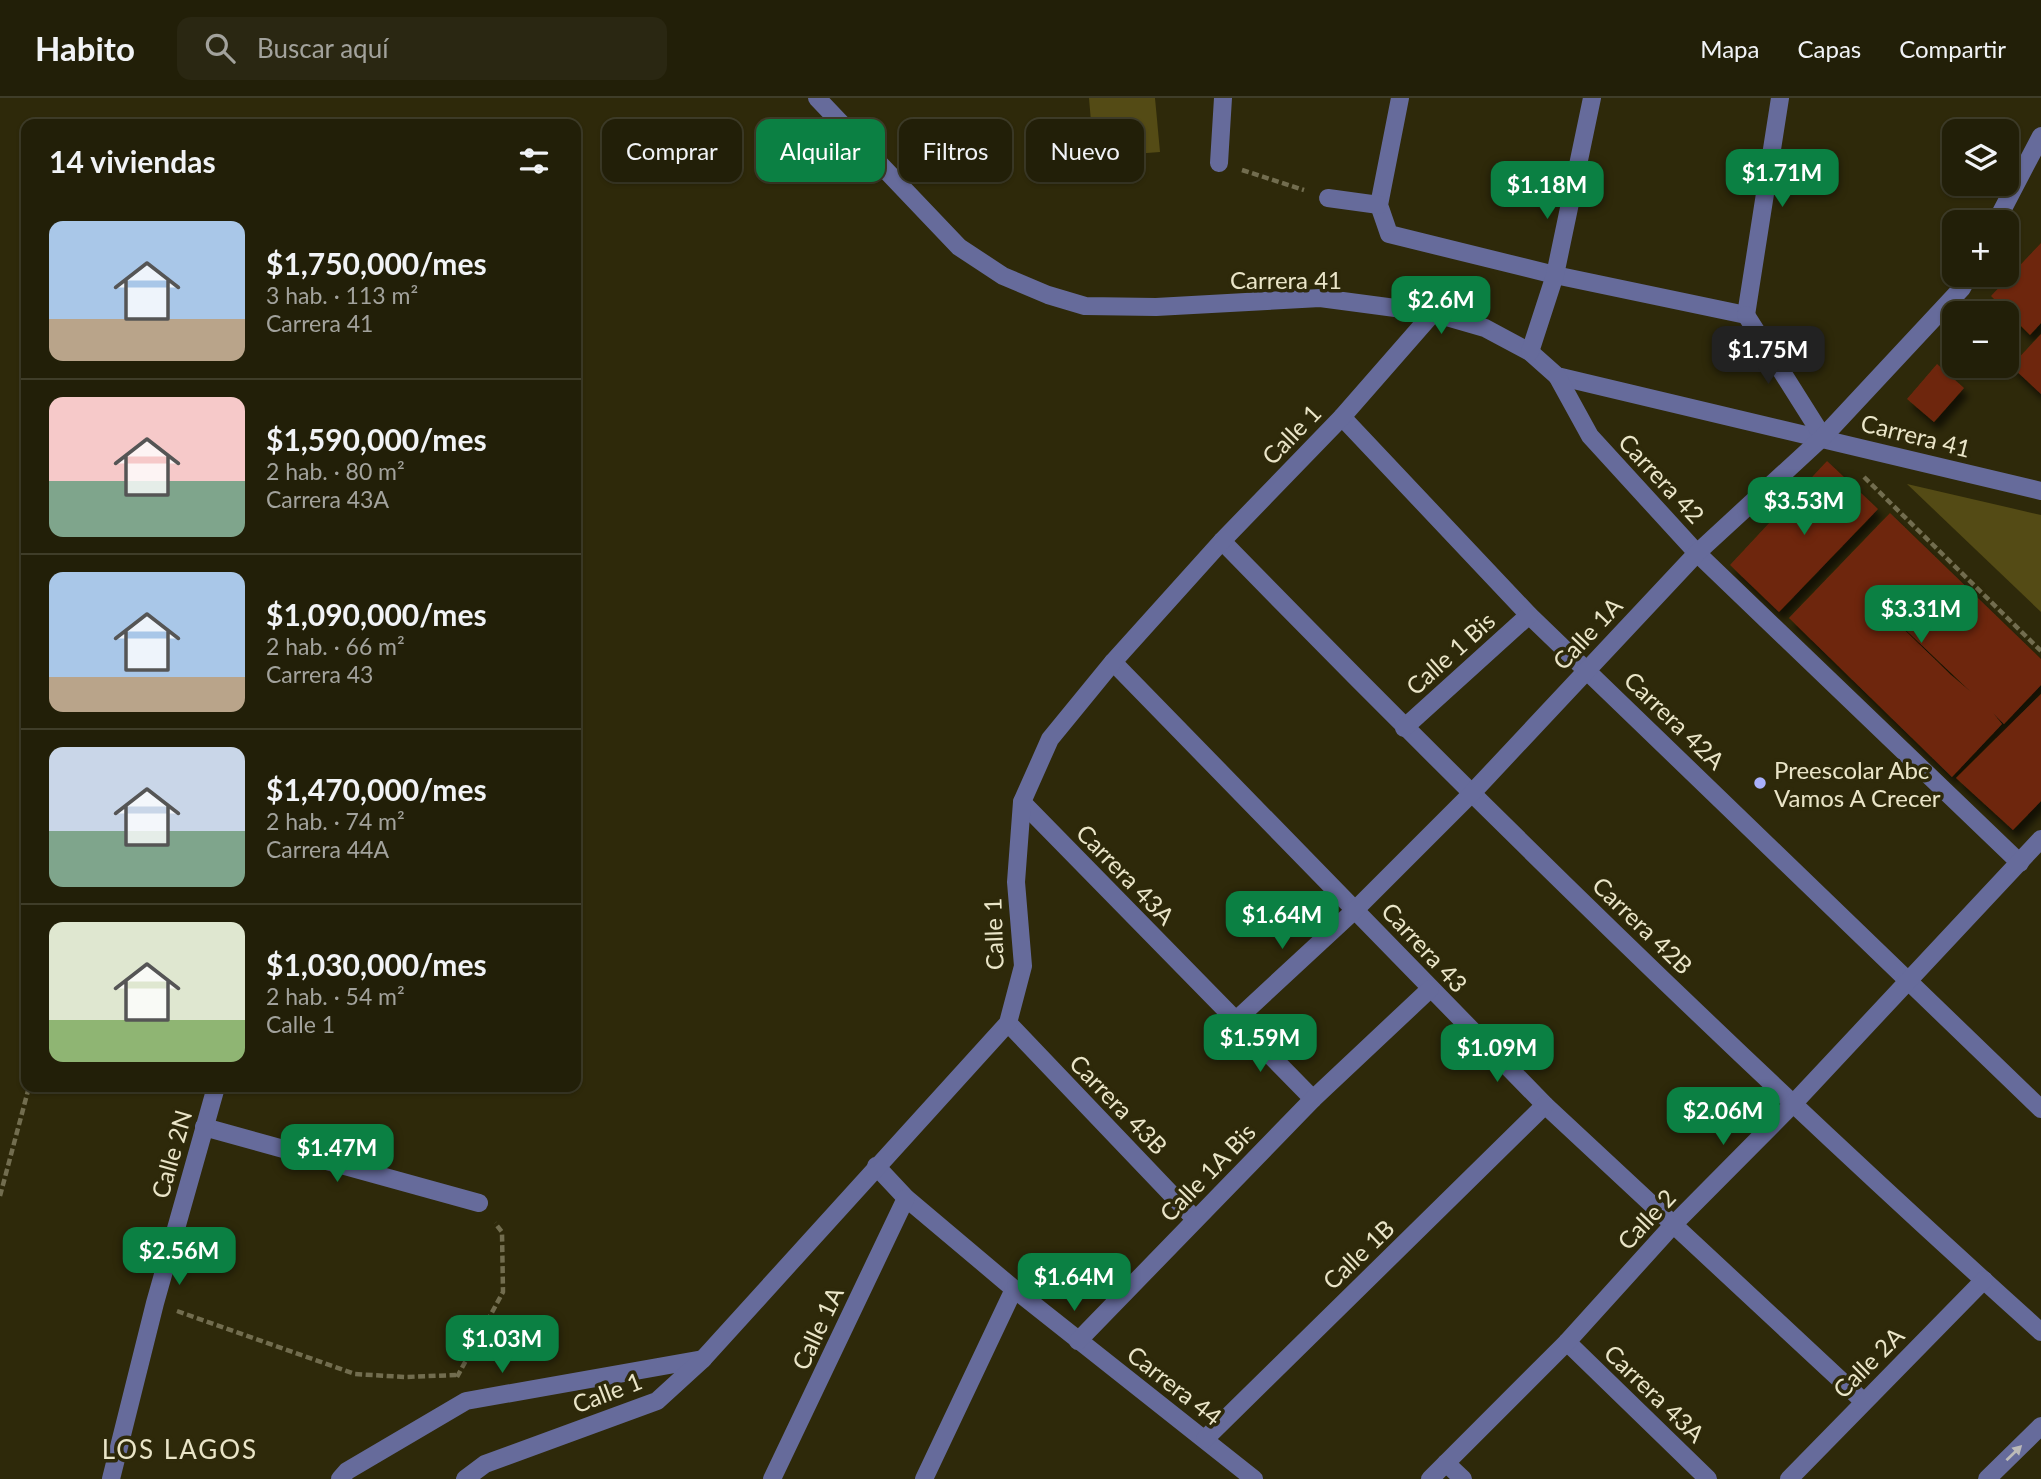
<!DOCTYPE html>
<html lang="es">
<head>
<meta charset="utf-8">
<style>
	:root { --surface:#221f08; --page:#2a2712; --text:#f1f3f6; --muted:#a2a29c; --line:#3f3d29; --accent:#0b8043 }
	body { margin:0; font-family:Lato,sans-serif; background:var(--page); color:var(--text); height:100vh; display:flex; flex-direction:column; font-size:26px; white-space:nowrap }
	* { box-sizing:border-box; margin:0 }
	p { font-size:23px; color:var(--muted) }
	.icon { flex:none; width:38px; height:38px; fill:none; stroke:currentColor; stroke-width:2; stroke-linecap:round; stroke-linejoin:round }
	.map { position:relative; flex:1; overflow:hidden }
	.side { position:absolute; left:21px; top:21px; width:560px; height:973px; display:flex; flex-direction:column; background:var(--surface); border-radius:14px; box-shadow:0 2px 5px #0004,0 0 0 2px var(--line) }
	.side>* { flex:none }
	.top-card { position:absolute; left:602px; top:21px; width:665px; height:63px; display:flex; gap:14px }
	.controls { position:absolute; left:1942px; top:21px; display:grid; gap:14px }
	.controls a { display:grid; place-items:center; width:77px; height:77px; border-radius:14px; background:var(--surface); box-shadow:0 2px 5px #0004,0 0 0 2px var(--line); font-size:35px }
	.price { position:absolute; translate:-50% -60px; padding:0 16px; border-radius:14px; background:var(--accent); color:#fff; font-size:23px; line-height:46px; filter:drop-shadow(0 2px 4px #0008) }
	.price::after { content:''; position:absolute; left:50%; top:42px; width:21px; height:16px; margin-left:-10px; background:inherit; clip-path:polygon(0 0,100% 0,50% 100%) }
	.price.active { background:#222; color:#fff }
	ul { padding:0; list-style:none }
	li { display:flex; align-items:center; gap:21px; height:175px; padding:0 28px }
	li+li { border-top:2px solid var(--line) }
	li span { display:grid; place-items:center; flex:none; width:196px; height:140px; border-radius:14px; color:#555 }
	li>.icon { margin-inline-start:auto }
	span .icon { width:84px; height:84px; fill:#fffc; stroke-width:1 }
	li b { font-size:30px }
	h2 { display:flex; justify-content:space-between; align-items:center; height:84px; padding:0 28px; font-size:30px }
	.tag { padding:0 24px; border-radius:14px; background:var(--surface); box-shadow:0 2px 5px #0004,0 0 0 2px var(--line); font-size:24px; line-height:63px }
	.tag.active { background:var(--accent); color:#fff }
	header { display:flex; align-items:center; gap:42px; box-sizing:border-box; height:98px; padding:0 35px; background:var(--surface); border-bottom:2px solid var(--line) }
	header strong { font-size:33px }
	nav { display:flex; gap:38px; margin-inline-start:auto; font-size:24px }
	.search { width:490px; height:63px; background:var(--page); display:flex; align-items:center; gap:18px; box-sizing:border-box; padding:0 24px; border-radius:14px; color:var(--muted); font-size:26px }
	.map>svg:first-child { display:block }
</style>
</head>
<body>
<header>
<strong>Habito</strong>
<div class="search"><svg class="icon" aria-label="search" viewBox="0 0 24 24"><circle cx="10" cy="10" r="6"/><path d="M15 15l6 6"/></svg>Buscar aquí</div>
<nav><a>Mapa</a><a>Capas</a><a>Compartir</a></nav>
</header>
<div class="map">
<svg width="2041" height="1381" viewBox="0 0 2041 1381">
	<defs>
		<filter id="shadow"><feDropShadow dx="4.5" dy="8" stdDeviation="3.5" flood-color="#0009"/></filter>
	</defs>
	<rect width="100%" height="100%" fill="#2e290a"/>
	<g fill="#544b15">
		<polygon points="1089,0 1155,0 1160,54 1094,59"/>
		<polygon points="1907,386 2041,417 2041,514"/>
	</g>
	<g fill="#6e280d" fill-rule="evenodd" filter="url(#shadow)">
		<polygon points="2041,145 2041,225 2030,237 1991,198"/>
		<polygon points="2041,236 2041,296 2011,268"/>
		<polygon points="1937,266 1964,290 1934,324 1907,301"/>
		<polygon points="1827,363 1878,411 1779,514 1730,467"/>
		<path d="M1890,415L2041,561V587L2004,626L1993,615L2002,626L1952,679L1789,520ZM1888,516H1889L1971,594L1951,577Z"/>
		<polygon points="2041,596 2041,703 2013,732 1956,680"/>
	</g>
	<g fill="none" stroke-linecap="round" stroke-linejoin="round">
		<g stroke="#726d4f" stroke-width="4.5" stroke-dasharray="7 3.5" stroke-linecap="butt">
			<polyline points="1242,72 1304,92"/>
			<polyline points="1864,379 2041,553"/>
			<polyline points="0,1098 29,989"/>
			<polyline points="177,1213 355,1276 405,1279 456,1277"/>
			<polyline points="457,1279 503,1194 502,1134 495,1125"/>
		</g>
		<g stroke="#666b9b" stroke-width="18">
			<polyline points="817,0 959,149 1003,178 1048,197 1085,208 1156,209 1320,200 1433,215 1485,230 1530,254 1557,278 2041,393"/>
			<polyline points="1400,0 1379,107 1389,136 1555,177 1746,217"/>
			<polyline points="1219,65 1223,0"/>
			<polyline points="1328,100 1379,107"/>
			<polyline points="1996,124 2041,38"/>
			<polyline points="1746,217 1780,0"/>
			<polyline points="1746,217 1823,339"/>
			<polyline points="1530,254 1555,177 1592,0"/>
			<polyline points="1557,278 1590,338 1697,455 2020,765"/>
			<polyline points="1342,319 1529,517 2041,1011"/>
			<path d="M1222,443C1487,715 1759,980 2041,1234"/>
			<polyline points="1113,564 1545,1007 1863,1303"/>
			<polyline points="1404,630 1529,517"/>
			<polyline points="1022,704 1313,1001"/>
			<polyline points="1235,923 1356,811 1472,695 1697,455 1823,339 1962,190 1969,177"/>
			<polyline points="1008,925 1195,1121"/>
			<polyline points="204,1029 479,1105"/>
			<polyline points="876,1068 906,1100 1014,1191 1254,1381"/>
			<polyline points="1078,1243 1313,1001 1430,891"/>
			<polyline points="1567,1244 1708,1381"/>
			<polyline points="1205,1341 1545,1007"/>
			<polyline points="1446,1365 1463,1381"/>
			<polyline points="111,1381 155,1205 216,989"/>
			<polyline points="340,1381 347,1373 466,1303 703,1261"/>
			<polyline points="465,1381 485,1366 657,1303 703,1261 1008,925 1023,868 1016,784 1022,704 1050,641 1113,564 1222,443 1342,319 1433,215"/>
			<polyline points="772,1381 906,1100"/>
			<polyline points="924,1381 1014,1191"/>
			<polyline points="1430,1381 1567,1244 1672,1128 1793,1006 2041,741"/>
			<polyline points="1789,1381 1984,1182"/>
			<polyline points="1987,1381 2041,1328"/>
		</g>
	</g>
	<defs><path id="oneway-solid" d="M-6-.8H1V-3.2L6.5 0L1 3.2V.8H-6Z" transform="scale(1.75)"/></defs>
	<use fill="#bcbab8" href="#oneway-solid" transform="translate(2014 1355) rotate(-44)"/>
	<circle fill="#a9b0fc" stroke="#2e290a" stroke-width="2.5" cx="1760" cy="685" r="7"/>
	<g text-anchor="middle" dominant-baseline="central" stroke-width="7" stroke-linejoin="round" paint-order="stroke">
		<g font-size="24" fill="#eae5c8" stroke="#2e290a">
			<text x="1286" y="181">Carrera 41</text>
			<text transform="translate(1291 336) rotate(-46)">Calle 1</text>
			<text transform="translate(1916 337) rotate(14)">Carrera 41</text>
			<text transform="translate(1662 380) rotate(47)">Carrera 42</text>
			<text transform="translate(1587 535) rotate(-47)">Calle 1A</text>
			<text transform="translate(1450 555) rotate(-42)">Calle 1 Bis</text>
			<text transform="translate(1675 622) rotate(44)">Carrera 42A</text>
			<text transform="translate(1126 776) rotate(46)">Carrera 43A</text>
			<text transform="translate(1643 827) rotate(44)">Carrera 42B</text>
			<text transform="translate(993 836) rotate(-92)">Calle 1</text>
			<text transform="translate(1425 849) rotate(47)">Carrera 43</text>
			<text transform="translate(1119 1006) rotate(46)">Carrera 43B</text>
			<text transform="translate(171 1056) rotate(-74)">Calle 2N</text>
			<text transform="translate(1207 1074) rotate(-46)">Calle 1A Bis</text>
			<text transform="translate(1646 1121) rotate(-47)">Calle 2</text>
			<text transform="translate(1358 1156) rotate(-44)">Calle 1B</text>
			<text transform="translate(817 1230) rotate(-65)">Calle 1A</text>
			<text transform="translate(1868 1264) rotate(-45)">Calle 2A</text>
			<text transform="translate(1175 1287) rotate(38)">Carrera 44</text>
			<text transform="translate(607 1294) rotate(-21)">Calle 1</text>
			<text transform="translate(1655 1295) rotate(44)">Carrera 43A</text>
		</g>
		<g font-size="24" fill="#eae5c8" stroke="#2e290a" text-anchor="start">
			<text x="1774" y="671">Preescolar Abc<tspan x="1774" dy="28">Vamos A Crecer</tspan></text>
		</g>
		<g font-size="26" letter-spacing="2" fill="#eae5c8" stroke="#2e290a">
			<text x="180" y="1351">LOS LAGOS</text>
		</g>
	</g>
</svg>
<div class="controls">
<a><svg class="icon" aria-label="layers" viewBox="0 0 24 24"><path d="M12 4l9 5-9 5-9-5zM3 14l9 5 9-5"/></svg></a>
<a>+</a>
<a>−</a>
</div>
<b class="price" style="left:1782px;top:111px">$1.71M</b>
<b class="price" style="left:1547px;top:123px">$1.18M</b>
<b class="price" style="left:1441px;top:238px">$2.6M</b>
<b class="price active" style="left:1768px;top:288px">$1.75M</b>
<b class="price" style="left:1804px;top:439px">$3.53M</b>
<b class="price" style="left:1921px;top:547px">$3.31M</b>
<b class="price" style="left:1282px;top:853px">$1.64M</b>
<b class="price" style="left:1260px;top:976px">$1.59M</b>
<b class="price" style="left:1497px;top:986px">$1.09M</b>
<b class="price" style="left:1723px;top:1049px">$2.06M</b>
<b class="price" style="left:337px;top:1086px">$1.47M</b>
<b class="price" style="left:179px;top:1189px">$2.56M</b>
<b class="price" style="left:1074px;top:1215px">$1.64M</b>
<b class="price" style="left:502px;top:1277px">$1.03M</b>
<div class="top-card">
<a class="tag">Comprar</a>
<a class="tag active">Alquilar</a>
<a class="tag">Filtros</a>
<a class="tag">Nuevo</a>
</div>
<section class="side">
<h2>14 viviendas<svg class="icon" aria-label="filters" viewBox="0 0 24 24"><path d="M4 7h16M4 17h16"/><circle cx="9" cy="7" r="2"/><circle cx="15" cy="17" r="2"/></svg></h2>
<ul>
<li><span style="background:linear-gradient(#a9c7e8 70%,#b9a48a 0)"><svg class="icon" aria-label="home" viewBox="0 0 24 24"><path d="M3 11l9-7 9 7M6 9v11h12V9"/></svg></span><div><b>$1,750,000/mes</b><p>3 hab. · 113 m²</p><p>Carrera 41</p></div></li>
<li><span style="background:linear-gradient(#f6c9c9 60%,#7fa58c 0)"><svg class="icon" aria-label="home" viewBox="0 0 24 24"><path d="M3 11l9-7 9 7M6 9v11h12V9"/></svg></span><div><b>$1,590,000/mes</b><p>2 hab. · 80 m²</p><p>Carrera 43A</p></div></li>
<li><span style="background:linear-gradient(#a9c7e8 75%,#b9a48a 0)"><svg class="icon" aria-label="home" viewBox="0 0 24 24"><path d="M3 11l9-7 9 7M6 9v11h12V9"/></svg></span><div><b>$1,090,000/mes</b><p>2 hab. · 66 m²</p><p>Carrera 43</p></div></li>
<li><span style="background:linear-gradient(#c9d6e8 60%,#7fa58c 0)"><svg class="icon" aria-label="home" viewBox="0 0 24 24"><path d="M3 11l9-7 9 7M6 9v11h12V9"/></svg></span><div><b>$1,470,000/mes</b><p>2 hab. · 74 m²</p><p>Carrera 44A</p></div></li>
<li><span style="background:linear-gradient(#dfe7d0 70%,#8fb573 0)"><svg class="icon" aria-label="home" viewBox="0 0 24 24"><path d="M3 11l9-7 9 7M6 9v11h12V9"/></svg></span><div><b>$1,030,000/mes</b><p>2 hab. · 54 m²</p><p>Calle 1</p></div></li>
</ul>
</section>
</div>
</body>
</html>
